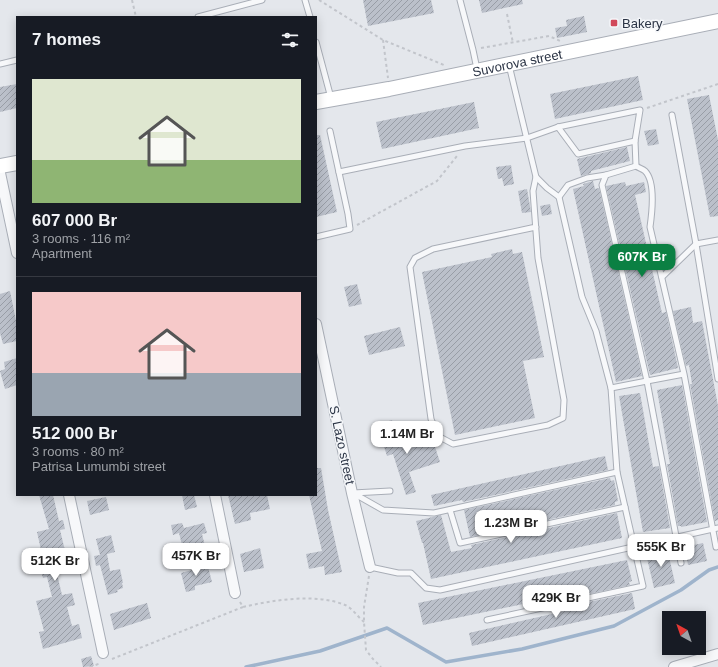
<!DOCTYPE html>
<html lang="en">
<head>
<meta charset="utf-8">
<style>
	:root { --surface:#171b24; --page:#20242c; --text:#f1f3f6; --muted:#9ea1a6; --line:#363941; --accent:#0b8043 }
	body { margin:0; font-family:Arial,sans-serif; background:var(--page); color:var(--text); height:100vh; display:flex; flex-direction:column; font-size:15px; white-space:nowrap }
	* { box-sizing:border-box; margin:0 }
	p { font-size:13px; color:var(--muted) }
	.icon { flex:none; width:22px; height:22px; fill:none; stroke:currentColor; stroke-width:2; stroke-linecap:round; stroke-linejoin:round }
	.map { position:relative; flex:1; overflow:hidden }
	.panel { position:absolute; left:16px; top:16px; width:301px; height:480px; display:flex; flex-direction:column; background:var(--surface); border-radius:0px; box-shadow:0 2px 10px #0003 }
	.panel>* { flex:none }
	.needle { width:26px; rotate:320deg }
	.tools { position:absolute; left:662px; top:611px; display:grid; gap:8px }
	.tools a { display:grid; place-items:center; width:44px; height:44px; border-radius:0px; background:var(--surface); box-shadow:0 2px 10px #0003; font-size:20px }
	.price { position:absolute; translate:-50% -34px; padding:0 9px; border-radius:8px; background:#fff; color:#222; font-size:13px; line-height:26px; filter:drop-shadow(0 1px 2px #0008) }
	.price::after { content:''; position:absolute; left:50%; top:24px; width:12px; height:9px; margin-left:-6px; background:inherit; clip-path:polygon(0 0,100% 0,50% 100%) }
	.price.current { background:var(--accent); color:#fff }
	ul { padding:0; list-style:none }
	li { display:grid; align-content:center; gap:8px; height:212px; padding:0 16px }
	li+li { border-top:1px solid var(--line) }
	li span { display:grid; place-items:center; height:124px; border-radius:0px; color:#555 }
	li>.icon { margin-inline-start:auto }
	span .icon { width:72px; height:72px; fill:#fffc; stroke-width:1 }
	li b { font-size:17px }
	h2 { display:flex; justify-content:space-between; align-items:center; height:48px; padding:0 16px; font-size:17px }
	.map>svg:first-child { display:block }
</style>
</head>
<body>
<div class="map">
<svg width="718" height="667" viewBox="0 0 718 667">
	<defs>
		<pattern id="building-hatch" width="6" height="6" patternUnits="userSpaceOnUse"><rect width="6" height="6" fill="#bbc0ca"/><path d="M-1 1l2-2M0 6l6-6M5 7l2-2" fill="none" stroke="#989da6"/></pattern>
	</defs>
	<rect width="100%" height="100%" fill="#e4e7ec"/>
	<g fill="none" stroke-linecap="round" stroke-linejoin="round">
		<polyline stroke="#9fb4cc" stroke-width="3.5" points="246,667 320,651 387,628 446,662 522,649 614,626 681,590 709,570 718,567"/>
	</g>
	<g fill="url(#building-hatch)">
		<polygon points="363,0 431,0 434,13 368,26"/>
		<polygon points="479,0 522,0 523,4 482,13"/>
		<polygon points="584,16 587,32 557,38 555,28 567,26 566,20"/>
		<polygon points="638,76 643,100 555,119 550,94"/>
		<polygon points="17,84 17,108 0,112 0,87"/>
		<polygon points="709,95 718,140 718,216 710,217 687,99"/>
		<polygon points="474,102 479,128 382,149 376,122"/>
		<polygon points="656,129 659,144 648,146 644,131"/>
		<polygon points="316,135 320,135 337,212 316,217"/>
		<polygon points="627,147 630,161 591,171 591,173 581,176 577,159"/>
		<polygon points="511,165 514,184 504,186 502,178 498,179 496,167"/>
		<polygon points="593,181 595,189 599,188 642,376 616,382 573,189 584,186 583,184"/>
		<polygon points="625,182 626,186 644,182 646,192 635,195 662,313 666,312 678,368 650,375 606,186"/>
		<polygon points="527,189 531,212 522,213 518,191"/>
		<polygon points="550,204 552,214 542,216 540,206"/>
		<polygon points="512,249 513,254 522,252 544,357 523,361 535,418 455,435 422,272 492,257 491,254"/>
		<polygon points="357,284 362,304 349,307 344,287"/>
		<polygon points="10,291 17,326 17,341 3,344 0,333 0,294"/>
		<polygon points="691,307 693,323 702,321 718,406 718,520 715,521 690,384 692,384 689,365 686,366 673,311"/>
		<polygon points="400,327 405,346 369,355 364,336"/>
		<polygon points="17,358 17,385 5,389 0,371 5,369 4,362"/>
		<polygon points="682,385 707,522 681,527 681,526 678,526 667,464 670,464 657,390"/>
		<polygon points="640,393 653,467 659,466 670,528 643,532 619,396"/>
		<polygon points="392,420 401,447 408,449 433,441 440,462 409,472 416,492 406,495 393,454 387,456 377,425"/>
		<polygon points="605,456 608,470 463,502 462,500 434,506 431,495"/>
		<polygon points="316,468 321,468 328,510 342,572 325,575 324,566 309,569 306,554 322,551 309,495 316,495"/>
		<polygon points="610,478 611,481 614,480 618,501 615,502 615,505 470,537 464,510"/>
		<polygon points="39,495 53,495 59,521 63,520 65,529 60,530 70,571 57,574 62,595 72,593 75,605 67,607 72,626 79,624 82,638 43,649 39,632 44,631 36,601 52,597 47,577 43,578 38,561 43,559 37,532 49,529"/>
		<polygon points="182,495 194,495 197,507 185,510"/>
		<polygon points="228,495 267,495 270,509 250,513 251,520 235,524"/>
		<polygon points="106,497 109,510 90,515 87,501"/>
		<polygon points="617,513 622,538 431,579 423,543 422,543 416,521 441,515 451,552 472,548 471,545"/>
		<polygon points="182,523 184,528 204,523 207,533 202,534 205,546 192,549 191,547 183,549 179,533 173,535 171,525"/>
		<polygon points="111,535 115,552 107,554 110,571 120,569 123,583 122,583 123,588 117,590 118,592 108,595 100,565 96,566 94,556 100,555 96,539"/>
		<polygon points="703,543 707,561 688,565 685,547"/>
		<polygon points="260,548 264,568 244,572 240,554"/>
		<polygon points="667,548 675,583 654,588 646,554"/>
		<polygon points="627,560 632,581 629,582 630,585 562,600 561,596 423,625 418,603"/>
		<polygon points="207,563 212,582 195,586 195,590 186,592 181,573 192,570 192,567"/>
		<polygon points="632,593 635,609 472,646 469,633 565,611 564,607"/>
		<polygon points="147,603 151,618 114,630 110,614"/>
		<polygon points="91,656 94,666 83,667 81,659"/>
	</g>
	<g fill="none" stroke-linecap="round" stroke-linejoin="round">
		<g stroke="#a9aeb7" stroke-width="7">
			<g id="service">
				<polyline points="305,0 310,17"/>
				<polyline points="460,0 473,50 477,69"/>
				<polyline points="198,17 262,0"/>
				<polyline points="316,42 331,98"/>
				<polyline points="0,64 17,60"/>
				<polyline points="672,115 696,244 718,240"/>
				<polyline points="558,127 578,154 635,141 636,166"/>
				<polyline points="339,172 465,146 527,138 558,127 640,110 635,141"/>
				<polyline points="559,197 568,185 587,178 606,175"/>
				<polyline points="536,227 433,249 415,258 410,267 431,419 438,436 453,444 548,425 563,418 564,400 538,258 533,191 536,177"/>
				<polyline points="316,237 350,229 348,214 330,131"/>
				<polyline points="696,244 718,379"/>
				<polyline points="662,277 696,244"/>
				<path d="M684,374L650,227C652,213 656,182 645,171C643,169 639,168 636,166L606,175L602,185L647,381L684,374L716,547"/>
				<polyline points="611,388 647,381 681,563"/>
				<polyline points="353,493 383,510 434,513 617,472"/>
				<polyline points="353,493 390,491"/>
				<polyline points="450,510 460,543 625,507"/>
				<polyline points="370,567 398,573 411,573 426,588 440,590 718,528"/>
				<polyline points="487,620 643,586 617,472 611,388 596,331 582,297 559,197 547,188 536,177 509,65"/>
			</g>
		</g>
		<g stroke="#a9aeb7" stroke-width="12">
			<g id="minor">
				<polyline points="0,173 17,253"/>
				<polyline points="316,324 352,493 370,567"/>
				<polyline points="69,495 103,653"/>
				<polyline points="215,495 235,593"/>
				<polyline points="674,667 718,654"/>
			</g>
		</g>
		<g stroke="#a9aeb7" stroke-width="16">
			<g id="secondary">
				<path id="s1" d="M316,102L389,89L718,21"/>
				<polyline points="0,166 17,163"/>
			</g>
		</g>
		<g stroke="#c2c5cb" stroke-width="2" stroke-dasharray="3 3" stroke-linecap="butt">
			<polyline points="132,0 136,17"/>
			<polyline points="319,0 383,40 444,65"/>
			<polyline points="507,14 513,43"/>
			<polyline points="383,40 388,78"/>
			<polyline points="481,48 549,36 560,41"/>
			<polyline points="647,108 718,84"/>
			<polyline points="357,225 437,181 457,156"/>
			<polyline points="369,576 364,607 364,622 366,650 373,659 381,667"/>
			<path d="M240,602L243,607C273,600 316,593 345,605C352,608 358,617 364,622"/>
			<polyline points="112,659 243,607"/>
			<polyline points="90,667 101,663"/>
		</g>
		<use href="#service" stroke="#f7f8fa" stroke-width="5"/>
		<use href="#minor" stroke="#f7f8fa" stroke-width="10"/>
		<use href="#secondary" stroke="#fff" stroke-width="14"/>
	</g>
	<rect fill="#d1495b" stroke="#f4f6f9" stroke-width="1.5" x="610" y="19" width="8" height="8" rx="2"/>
	<g text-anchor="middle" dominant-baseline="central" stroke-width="3" stroke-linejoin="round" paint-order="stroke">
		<g font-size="13" fill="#2b3445" stroke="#f4f6f9" text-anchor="start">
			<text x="622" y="23">Bakery</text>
		</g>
		<g font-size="13" fill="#2b3445" stroke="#f4f6f9">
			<text stroke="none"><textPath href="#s1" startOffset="205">Suvorova street</textPath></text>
			<text transform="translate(342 445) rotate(78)">S. Lazo street</text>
		</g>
	</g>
</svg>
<div class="tools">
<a><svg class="needle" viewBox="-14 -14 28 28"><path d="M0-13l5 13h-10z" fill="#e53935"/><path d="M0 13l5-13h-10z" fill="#9ea1a6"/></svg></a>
</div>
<b class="price current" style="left:642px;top:278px">607K Br</b>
<b class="price" style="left:407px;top:455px">1.14M Br</b>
<b class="price" style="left:511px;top:544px">1.23M Br</b>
<b class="price" style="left:661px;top:568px">555K Br</b>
<b class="price" style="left:196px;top:577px">457K Br</b>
<b class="price" style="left:55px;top:582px">512K Br</b>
<b class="price" style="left:556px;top:619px">429K Br</b>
<section class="panel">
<h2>7 homes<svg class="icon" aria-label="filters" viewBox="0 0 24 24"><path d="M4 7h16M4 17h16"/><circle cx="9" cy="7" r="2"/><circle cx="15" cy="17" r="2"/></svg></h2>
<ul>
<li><span style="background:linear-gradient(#dfe7d0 65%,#8fb573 0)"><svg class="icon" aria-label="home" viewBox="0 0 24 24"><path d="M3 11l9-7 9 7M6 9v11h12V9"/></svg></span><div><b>607 000 Br</b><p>3 rooms · 116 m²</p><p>Apartment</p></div></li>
<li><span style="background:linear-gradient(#f6c9c9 65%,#9aa5b1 0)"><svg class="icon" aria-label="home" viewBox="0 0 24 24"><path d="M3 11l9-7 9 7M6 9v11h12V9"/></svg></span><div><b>512 000 Br</b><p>3 rooms · 80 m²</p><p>Patrisa Lumumbi street</p></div></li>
</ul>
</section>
</div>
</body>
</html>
